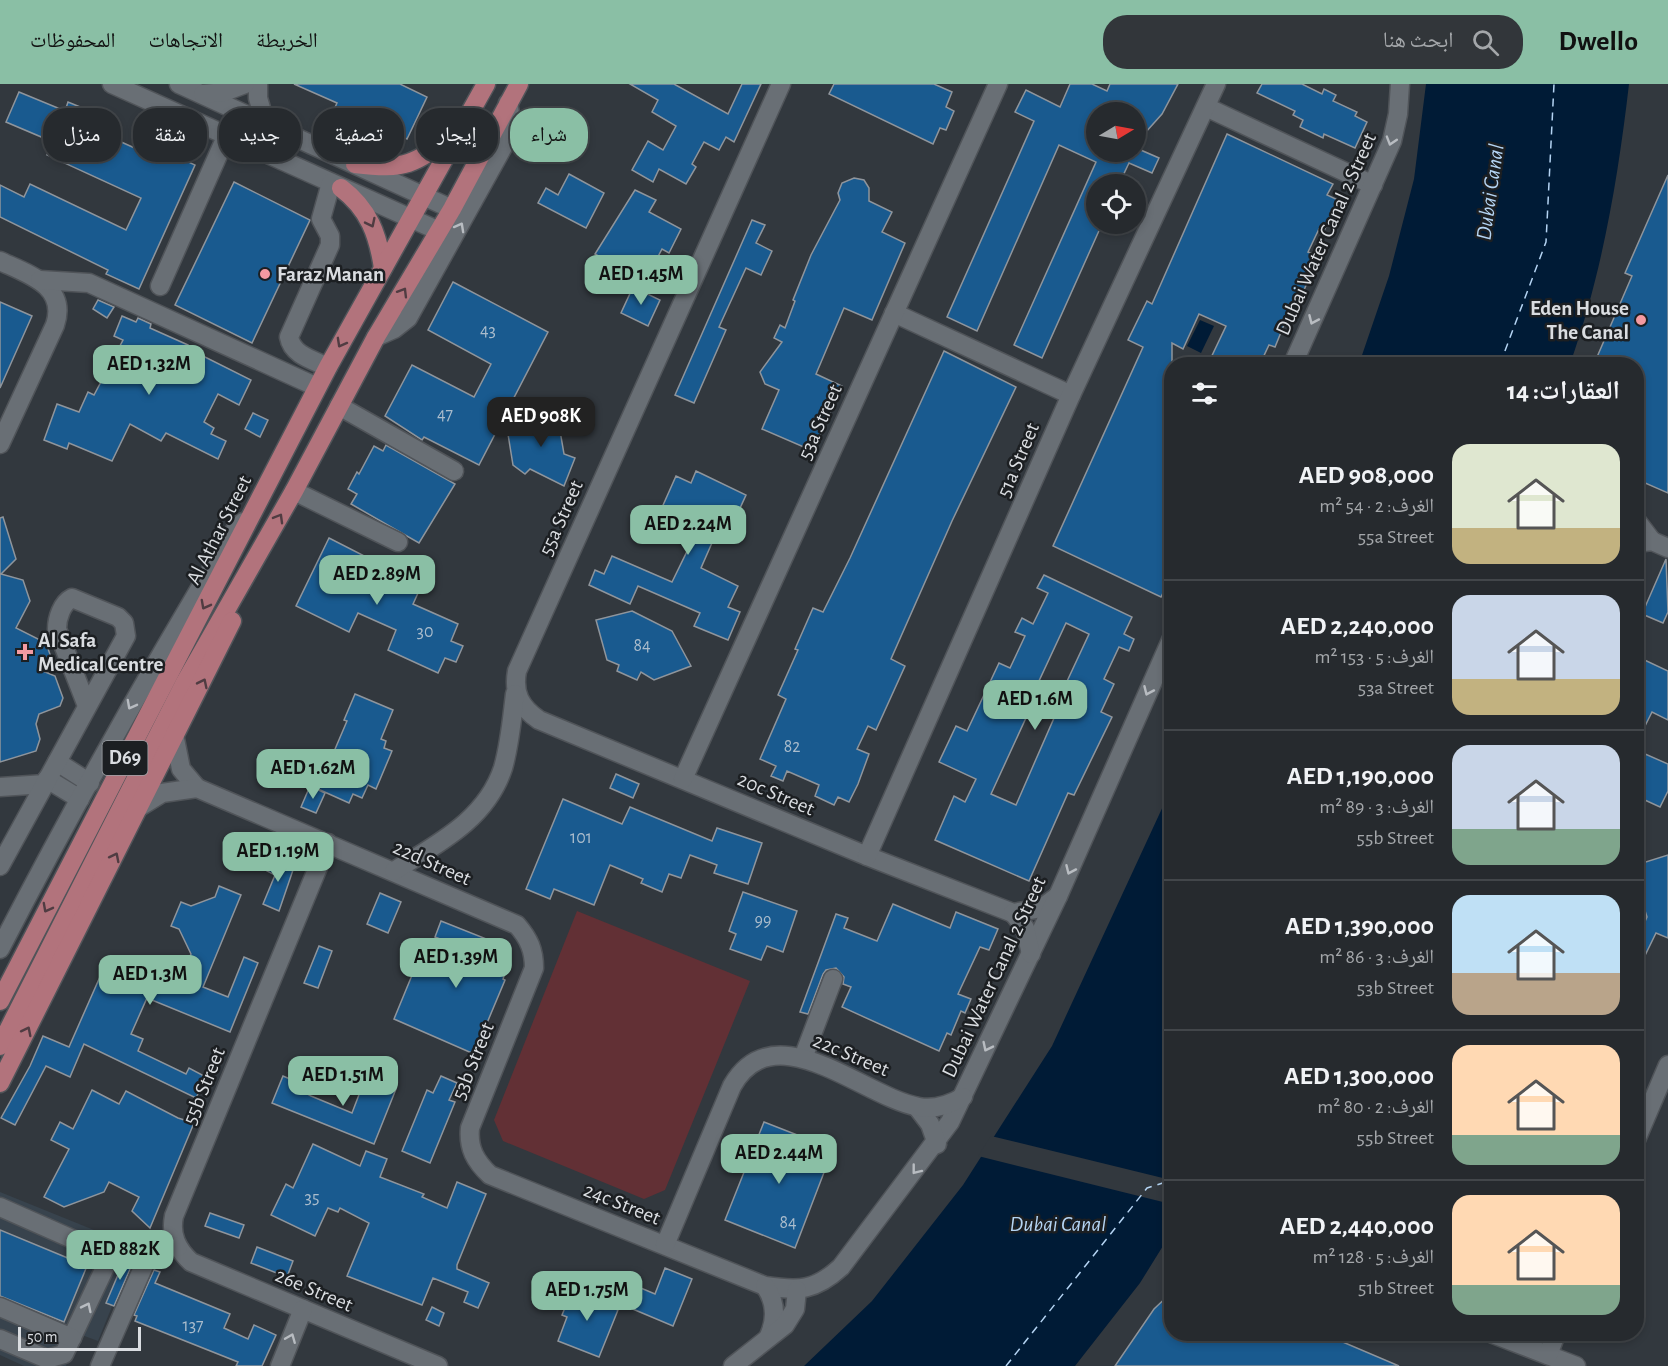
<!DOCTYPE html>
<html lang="ar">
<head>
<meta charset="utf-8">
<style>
	:root { --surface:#262a2e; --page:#32363a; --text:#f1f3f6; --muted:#a4a7aa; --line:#42464a; --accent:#8abfa5 }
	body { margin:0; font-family:"Alegreya Sans","Noto Naskh Arabic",sans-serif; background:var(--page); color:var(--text); direction:rtl; height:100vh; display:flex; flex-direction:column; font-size:22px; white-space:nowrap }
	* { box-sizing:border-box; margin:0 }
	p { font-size:20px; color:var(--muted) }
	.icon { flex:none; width:33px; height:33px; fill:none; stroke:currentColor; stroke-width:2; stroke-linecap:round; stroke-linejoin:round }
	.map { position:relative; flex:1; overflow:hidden; direction:ltr }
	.side { position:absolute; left:1164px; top:273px; width:480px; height:984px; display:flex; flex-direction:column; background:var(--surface); border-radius:24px; box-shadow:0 3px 9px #0003,0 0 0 2px var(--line); direction:rtl }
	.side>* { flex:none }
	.top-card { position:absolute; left:18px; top:24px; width:570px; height:54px; direction:rtl; display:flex; gap:12px }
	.needle { width:39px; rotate:80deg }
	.buttons { position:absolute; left:1086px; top:18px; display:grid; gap:12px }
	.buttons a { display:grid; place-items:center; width:60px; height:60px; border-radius:50%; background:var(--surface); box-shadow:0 3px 9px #0003,0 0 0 2px var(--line); font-size:30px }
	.scale { position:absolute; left:18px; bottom:15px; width:123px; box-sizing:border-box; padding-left:6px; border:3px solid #dadde1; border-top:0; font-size:16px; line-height:21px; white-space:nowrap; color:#dadde1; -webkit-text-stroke:4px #1c1f22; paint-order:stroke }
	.price { position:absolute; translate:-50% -51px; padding:0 14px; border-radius:12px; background:var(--accent); color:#111; font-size:20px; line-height:39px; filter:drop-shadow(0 2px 3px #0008) }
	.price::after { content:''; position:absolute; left:50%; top:36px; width:18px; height:14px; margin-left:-9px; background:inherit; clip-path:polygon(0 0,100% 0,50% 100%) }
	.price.selected { background:#222; color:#fff }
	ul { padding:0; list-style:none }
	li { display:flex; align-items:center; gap:18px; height:150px; padding:0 24px }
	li+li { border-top:2px solid var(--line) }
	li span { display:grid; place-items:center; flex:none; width:168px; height:120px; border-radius:18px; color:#555 }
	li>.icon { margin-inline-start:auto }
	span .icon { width:72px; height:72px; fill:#fffc; stroke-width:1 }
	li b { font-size:26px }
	h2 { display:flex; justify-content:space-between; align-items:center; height:72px; padding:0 24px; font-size:26px }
	.chip { padding:0 21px; border-radius:24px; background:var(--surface); box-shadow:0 3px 9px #0003,0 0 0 2px var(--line); font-size:21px; line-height:54px }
	.chip.selected { background:var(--accent); color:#111 }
	header { display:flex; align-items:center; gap:36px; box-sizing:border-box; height:84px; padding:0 30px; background:var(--accent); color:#111 }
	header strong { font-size:28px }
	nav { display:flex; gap:33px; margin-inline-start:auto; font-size:21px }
	.search { width:420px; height:54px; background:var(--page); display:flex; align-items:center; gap:15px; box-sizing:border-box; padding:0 21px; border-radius:24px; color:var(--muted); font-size:22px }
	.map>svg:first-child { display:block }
</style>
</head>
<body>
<header>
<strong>Dwello</strong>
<div class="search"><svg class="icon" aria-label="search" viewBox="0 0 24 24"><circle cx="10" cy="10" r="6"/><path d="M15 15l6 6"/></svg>ابحث هنا</div>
<nav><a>الخريطة</a><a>الاتجاهات</a><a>المحفوظات</a></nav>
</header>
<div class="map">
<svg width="1668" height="1282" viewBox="0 0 1668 1282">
	<rect width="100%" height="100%" fill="#32383e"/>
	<polygon fill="#38434d" points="0,1108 136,1163 98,1257 79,1250 66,1282 24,1282 0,1271"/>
	<polygon fill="#623035" points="577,827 750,897 665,1106 644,1115 503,1057 494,1036"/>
	<g fill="#001b36">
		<path d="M1426,0H1629C1618,95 1602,190 1570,280H1359L1389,192L1414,95Z"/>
		<polygon points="1200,236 1214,242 1201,269 1187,262"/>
		<polygon points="1171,705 1171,1149 1140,1199 1075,1282 804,1282 872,1217 963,1101 1052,962"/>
	</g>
	<polygon fill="#32383e" points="991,1052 1171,1096 1171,1120 978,1072"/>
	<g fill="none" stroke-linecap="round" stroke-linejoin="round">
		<g stroke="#b4d4f3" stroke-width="1.5" stroke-dasharray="8 6" stroke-linecap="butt">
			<polyline points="1500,280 1546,158 1554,0"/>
			<polyline points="1006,1282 1147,1104 1172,1096"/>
		</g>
	</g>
	<g fill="#195a8f" stroke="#8f959c" stroke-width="1.5" fill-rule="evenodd">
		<polygon points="294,0 400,0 427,13 407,55 389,46 382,61 355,48 354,51 328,39 337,19"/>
		<polygon points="630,0 674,0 728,30 742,0 761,0 734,58 726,53 719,66 704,58 692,80 696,83 686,100 659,85 653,98 632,86 648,57 663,66 676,42 652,28 658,16"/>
		<polygon points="834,0 934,0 952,8 946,23 954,27 946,46 940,44 933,60 829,10"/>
		<polygon points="1070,0 1092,0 1107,7 1110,0 1178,0 1162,30 1136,59 1136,28 1096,28 1096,68 1136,68 1136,64 1159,74 1152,89 1129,79 1119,100 1096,100 1096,140 1102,140 1042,274 1014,261 1096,78 1059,61 977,247 947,233 1034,37 1015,28 1026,6 1060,23"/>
		<polygon points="1262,0 1302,0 1322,10 1324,5 1336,11 1333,17 1357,28 1355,32 1367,38 1355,64 1324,50 1323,54 1300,43 1303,36 1293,31 1295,27 1257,9"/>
		<polygon points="19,8 65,27 68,18 85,25 79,39 159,75 163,66 195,81 139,205 106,190 108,186 0,133 0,101 24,113 30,100 126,146 141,114 47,71 53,58 6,38"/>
		<polygon points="1227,50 1333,100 1327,111 1338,116 1324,147 1319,145 1308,168 1318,172 1293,233 1288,231 1275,263 1269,261 1260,280 1208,280 1226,242 1199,230 1183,265 1172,259 1172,490 1161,513 1053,462 1143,263 1128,256 1147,217 1152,220"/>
		<polygon points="569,90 604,109 586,144 538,119 546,104 558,111"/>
		<polygon points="1668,91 1668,409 1636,395 1636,280 1594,280 1632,192 1625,189"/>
		<polygon points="854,94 864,96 869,104 869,117 892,128 882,148 905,159 872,236 844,224 816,290 842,302 813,367 762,345 779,306 765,300 760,288 782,258 774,254 780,241 785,244 795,217 793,216 811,171 840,116 838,109 842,99"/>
		<polygon points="234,98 310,136 252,259 175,221"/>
		<polygon points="635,106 656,116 649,128 681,145 669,169 662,165 653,182 650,179 640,196 595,170"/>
		<polygon points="752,136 765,141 756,159 772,167 761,191 746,184 719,243 726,246 694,319 675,311"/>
		<polygon points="453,198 548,248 479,381 424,353 422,356 385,332 412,281 474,313 491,280 428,246"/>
		<polygon points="633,203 660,216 648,242 621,229"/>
		<polygon points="98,216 114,223 107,234 93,225"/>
		<polygon points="0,218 32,232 0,304"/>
		<polygon points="122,232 136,238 138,234 151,240 150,244 188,261 187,264 251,296 239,321 218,310 204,338 214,344 211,350 226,357 218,375 166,349 161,357 130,340 112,377 69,359 67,365 44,356 57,320 79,328 88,308 94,311 123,256 114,252"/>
		<polygon points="944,267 1016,303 952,437 891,575 905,582 876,646 868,642 857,665 869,670 858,700 849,718 838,713 834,721 815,712 819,701 787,687 783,697 771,692 776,682 760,675 786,615 778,611 798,566 795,565 813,524 823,528 850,474"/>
		<polygon points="540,322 565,338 560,347 564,370 575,374 564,402 530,385 525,390 513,381 507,344 524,347"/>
		<polygon points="253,329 268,336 260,353 245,345"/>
		<polygon points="386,361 455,400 419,459 351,420 357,410 348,405 357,388 359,390 374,362 383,367"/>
		<polygon points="696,387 746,411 725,457 715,452 701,484 738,502 728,523 740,528 728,556 694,542 700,529 638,502 630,520 589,501 595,486 604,490 612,472 672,498 693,455 669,444 673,434 660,428 676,392 691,399"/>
		<polygon points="3,433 16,475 1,490 23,496 30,517 16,544 46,559 52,576 45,588 55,592 63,614 60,622 39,630 36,640 40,655 36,667 0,678 0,434"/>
		<polygon points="329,454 382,481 378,490 418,509 413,520 458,540 451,557 463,562 456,578 445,574 438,589 388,566 396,546 358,529 349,548 296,522"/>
		<polygon points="1666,475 1668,528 1663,539 1642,530"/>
		<path d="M1044,491L1132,533L1124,550L1134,555L1129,567L1119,563L1104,595L1114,600L1101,628L1112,633L1074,711L1068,709L1029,797L935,756L954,712L965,718L976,695L939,678L956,642L967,647L999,579L1010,584L1025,552L1015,548L1022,534L1033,540L1048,509L1037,504ZM1066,539L1089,550L1062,608L1039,597ZM1031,623L1054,634L1016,721L991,710Z"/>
		<polygon points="632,527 672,547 691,582 654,596 641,588 637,596 617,587 619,581 607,576 596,536"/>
		<polygon points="1636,572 1668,587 1668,636 1652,628 1636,660"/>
		<polygon points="355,610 393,626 381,655 386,657 384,664 392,667 376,705 368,701 362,714 353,710 349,719 318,705 347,637 344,636"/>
		<polygon points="1636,666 1668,680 1668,707 1660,723 1636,712"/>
		<polygon points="616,690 639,700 633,714 610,704"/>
		<polygon points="310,702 325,709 316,729 301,723"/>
		<polygon points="563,715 622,740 630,723 712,757 717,744 762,759 748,800 714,789 717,781 690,771 681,794 669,790 662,808 641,799 643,795 610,781 594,821 554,805 550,815 526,805"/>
		<polygon points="274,771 287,776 284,783 293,786 279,827 263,820 275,791 267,787"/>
		<polygon points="1668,771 1668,854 1656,849 1636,890 1636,858 1647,833 1636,798 1636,781"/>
		<polygon points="219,802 241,811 203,903 228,913 244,873 258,879 230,948 147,914 131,950 143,955 138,967 186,990 189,984 206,993 196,1014 84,960 70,993 46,982 15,1041 1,1034 30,982 43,952 69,963 103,886 133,899 137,890 176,906 191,870 179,845 171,842 181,818 191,822 215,813"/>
		<polygon points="743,808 797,827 783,868 767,862 761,876 730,865 736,850 729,847"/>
		<polygon points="380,809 401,818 388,849 367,840"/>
		<polygon points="893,820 950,844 956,828 998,845 989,866 980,863 958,910 971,915 965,929 961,927 951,951 947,949 939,967 842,923 851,903 843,900 844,893 836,884 826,886 823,890 808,930 800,928 836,830 848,834 844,844 877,857"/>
		<polygon points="441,837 504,862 509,876 503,895 505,896 474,970 394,935 415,884 426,889 440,855 435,853"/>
		<polygon points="319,862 332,867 318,904 304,899"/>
		<polygon points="370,982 384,987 379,999 396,1005 374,1060 272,1019 283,992 297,998 295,1003 311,1012 352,1029"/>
		<polygon points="441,992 457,999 449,1016 455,1018 430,1079 402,1067 427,1006 433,1009"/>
		<polygon points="92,1006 119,1020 126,1007 178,1034 194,1039 150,1144 132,1127 139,1113 109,1098 104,1108 64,1123 44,1113 69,1065 51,1056 60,1038 73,1045"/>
		<polygon points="764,1038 833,1065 795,1164 725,1136"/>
		<polygon points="313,1060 360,1082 366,1067 387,1075 380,1093 424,1110 422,1113 447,1124 457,1098 486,1110 457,1181 457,1185 489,1199 478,1224 464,1218 468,1208 433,1194 422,1221 347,1192 369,1139 340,1124 338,1128 328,1124 315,1152 271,1131 286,1100 293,1104"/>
		<polygon points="210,1129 244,1141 239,1154 205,1142"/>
		<polygon points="0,1146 87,1182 64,1238 0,1212"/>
		<polygon points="257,1163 293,1177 287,1193 251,1179"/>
		<polygon points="126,1172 134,1176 114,1222 106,1219"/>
		<polygon points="665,1184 692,1195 673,1242 628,1223 636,1202 655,1210"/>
		<polygon points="154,1186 160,1188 155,1199 230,1230 224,1244 248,1255 254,1241 276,1251 262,1282 236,1282 238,1278 135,1237 137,1232 134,1231"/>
		<polygon points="582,1199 595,1206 591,1216 618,1226 599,1273 558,1257 567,1233 562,1231 569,1214 574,1216"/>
		<polygon points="1172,1208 1172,1250 1324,1250 1399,1282 1115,1282 1154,1225"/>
		<polygon points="432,1223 444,1229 439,1242 426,1236"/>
	</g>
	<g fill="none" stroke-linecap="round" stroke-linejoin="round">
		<g stroke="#505459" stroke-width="21">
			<g id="minor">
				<polyline points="112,0 439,147"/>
				<polyline points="179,0 452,125"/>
				<polyline points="258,0 258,14 265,38"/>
				<path d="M781,0L517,587C513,609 520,623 539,636L867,772L1013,829L1042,824L1058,812"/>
				<polyline points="203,10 224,8 245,0"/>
				<polyline points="1206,23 1373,101"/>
				<path d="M0,177C28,190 68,202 55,241L0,360"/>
				<polyline points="40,196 89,199 317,303"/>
				<polyline points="160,202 226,53"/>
				<polyline points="894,229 1071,311"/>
				<polyline points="376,253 394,245 408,234 508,54 512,40 508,19"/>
				<polyline points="1293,280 1392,57 1398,30 1400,0"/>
				<path d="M328,283C313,276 292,271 289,253L330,161V152L321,135L331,99"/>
				<polyline points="339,322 454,387"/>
				<polyline points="294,407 398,458"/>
				<polyline points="1636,436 1652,457"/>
				<polyline points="1636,459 1652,457 1668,464"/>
				<polyline points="175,655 181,685 197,704"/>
				<polyline points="57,678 90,699"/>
				<polyline points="47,695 80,715"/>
				<polyline points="683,695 998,0"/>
				<polyline points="0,703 45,700"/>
				<path d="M141,722L162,709L197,704L517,841C529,855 534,866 534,884L470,1044C468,1064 475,1077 490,1091L765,1202C799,1207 815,1207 841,1183L950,1038L1058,812L1172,554"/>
				<path d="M328,759L174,1132C170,1151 177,1165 191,1178L438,1282"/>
				<polyline points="867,772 1071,311 1216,0"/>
				<path d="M0,782L126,552L124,539L118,533L72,514C62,519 57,534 57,545L87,622"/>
				<path d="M394,787C437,760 486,736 503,684C510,660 512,634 515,610"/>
				<polyline points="1013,829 1025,844 1031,870"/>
				<path d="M0,865C73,723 152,583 235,446L243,438"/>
				<polyline points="803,974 833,895"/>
				<polyline points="917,1023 930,1040 937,1060"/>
				<polyline points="1636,1056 1668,981"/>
				<polyline points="0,1123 104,1169 109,1175 64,1270 47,1275 0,1255"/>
				<path d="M665,1161L732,1002C775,927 863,1013 919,1023C935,1026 949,1021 963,1013"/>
				<path d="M765,1202C776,1218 777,1234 769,1252"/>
				<polyline points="0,1223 72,1254"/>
				<polyline points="1493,1250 1576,1282"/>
				<polyline points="1548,1271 1556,1250"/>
				<polyline points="100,1282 148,1172 164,1162 178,1163"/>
				<polyline points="280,1282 303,1225"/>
				<polyline points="733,1282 785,1241 795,1225 797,1206"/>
			</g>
		</g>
		<g stroke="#505459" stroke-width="21">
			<g id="major">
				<path d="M355,80C406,86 414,81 454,50"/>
				<path d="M341,104C369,125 378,151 383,184"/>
				<polyline points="0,917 328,283 486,0"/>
				<polyline points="0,962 184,600 294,407 376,253 452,125 519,0"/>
				<polyline points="0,999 232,537"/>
			</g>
		</g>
		<use href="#minor" stroke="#696f75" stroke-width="18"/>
		<use href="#major" stroke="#b2737c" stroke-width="18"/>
	</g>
	<defs><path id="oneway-chevron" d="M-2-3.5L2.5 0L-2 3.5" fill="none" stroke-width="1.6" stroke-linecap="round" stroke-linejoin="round" transform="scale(1.5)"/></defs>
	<g stroke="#b8bcc1">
		<use href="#oneway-chevron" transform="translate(1391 57) rotate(107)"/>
		<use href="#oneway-chevron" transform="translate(460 143) rotate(-61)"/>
		<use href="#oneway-chevron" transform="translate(1313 236) rotate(114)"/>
		<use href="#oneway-chevron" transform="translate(1148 607) rotate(114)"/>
		<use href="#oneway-chevron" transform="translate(131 621) rotate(118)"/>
		<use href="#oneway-chevron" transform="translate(1070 786) rotate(114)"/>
		<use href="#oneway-chevron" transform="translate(987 963) rotate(116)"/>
		<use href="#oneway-chevron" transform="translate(916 1086) rotate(128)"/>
		<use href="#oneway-chevron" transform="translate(87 1223) rotate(-64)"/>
		<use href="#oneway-chevron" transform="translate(291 1254) rotate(-68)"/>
	</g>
	<g stroke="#503c42">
		<use href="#oneway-chevron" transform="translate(371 139) rotate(64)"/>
		<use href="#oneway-chevron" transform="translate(403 208) rotate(-59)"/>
		<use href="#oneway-chevron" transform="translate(341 259) rotate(119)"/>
		<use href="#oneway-chevron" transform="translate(279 434) rotate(-60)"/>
		<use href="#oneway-chevron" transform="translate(205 521) rotate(118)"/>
		<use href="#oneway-chevron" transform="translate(203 599) rotate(-64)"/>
		<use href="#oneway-chevron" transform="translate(115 773) rotate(-63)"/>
		<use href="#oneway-chevron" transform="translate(47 824) rotate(118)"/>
		<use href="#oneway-chevron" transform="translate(27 947) rotate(-63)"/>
	</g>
	<g fill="#f49aa1" stroke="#1c1f22" stroke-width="2">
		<circle cx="265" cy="190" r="6"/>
		<circle cx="1641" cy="236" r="6"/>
		<path d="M22 559h6v6h6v6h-6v6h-6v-6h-6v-6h6z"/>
	</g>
	<g text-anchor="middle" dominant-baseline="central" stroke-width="5" stroke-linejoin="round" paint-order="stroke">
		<g font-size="18" fill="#aabccc">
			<text x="488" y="247">43</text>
			<text x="445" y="331">47</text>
			<text x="425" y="548">30</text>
			<text x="642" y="562">84</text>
			<text x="792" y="663">82</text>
			<text x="581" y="754">101</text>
			<text x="763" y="837">99</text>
			<text x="312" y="1114">35</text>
			<text x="788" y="1139">84</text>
			<text x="193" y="1242">137</text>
		</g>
		<rect fill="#1c1f22" stroke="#a1a4a8" stroke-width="1.5" x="102.5" y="657" width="45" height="34" rx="4.5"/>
		<g font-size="20" font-weight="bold" fill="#dadde1">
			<text x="125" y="674">D69</text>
		</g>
		<g font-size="21" fill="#dadde1" stroke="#1c1f22">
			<text transform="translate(1326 150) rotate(-66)">Dubai Water Canal 2 Street</text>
			<text transform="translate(820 338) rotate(-66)">53a Street</text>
			<text transform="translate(1018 376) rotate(-67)">51a Street</text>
			<text transform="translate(561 434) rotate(-66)">55a Street</text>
			<text transform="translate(219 446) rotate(-63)">Al Athar Street</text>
			<text transform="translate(776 710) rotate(23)">20c Street</text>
			<text transform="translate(432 779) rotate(24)">22d Street</text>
			<text transform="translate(994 893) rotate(-65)">Dubai Water Canal 2 Street</text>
			<text transform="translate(851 971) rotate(23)">22c Street</text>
			<text transform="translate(473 977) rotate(-68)">53b Street</text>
			<text transform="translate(204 1002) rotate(-68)">55b Street</text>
			<text transform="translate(622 1120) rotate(22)">24c Street</text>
			<text transform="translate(314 1206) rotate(23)">26e Street</text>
		</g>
		<g font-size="21" font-weight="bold" fill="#dadde1" stroke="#1c1f22" text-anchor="start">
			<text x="277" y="190">Faraz Manan</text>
			<text x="1629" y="224" text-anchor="end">Eden House<tspan x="1629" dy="24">The Canal</tspan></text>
			<text x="38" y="556">Al Safa<tspan x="38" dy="24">Medical Centre</tspan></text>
		</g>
		<g font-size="22" font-style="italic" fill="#b4d4f3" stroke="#1c1f22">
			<text transform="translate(1490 108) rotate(-82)">Dubai Canal</text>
			<text x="1058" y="1140">Dubai Canal</text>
		</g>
	</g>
</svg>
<div class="buttons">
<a><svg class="needle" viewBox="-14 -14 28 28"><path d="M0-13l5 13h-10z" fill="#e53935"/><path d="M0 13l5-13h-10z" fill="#a4a7aa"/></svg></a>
<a><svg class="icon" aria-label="locate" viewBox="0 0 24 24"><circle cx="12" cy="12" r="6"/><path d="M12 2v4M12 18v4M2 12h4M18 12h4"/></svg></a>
</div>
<div class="scale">50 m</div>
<b class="price" style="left:641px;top:222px">AED 1.45M</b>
<b class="price" style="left:149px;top:312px">AED 1.32M</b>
<b class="price selected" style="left:541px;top:364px">AED 908K</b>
<b class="price" style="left:688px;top:472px">AED 2.24M</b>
<b class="price" style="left:377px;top:522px">AED 2.89M</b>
<b class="price" style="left:1035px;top:647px">AED 1.6M</b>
<b class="price" style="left:313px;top:716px">AED 1.62M</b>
<b class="price" style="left:278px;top:799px">AED 1.19M</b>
<b class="price" style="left:456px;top:905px">AED 1.39M</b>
<b class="price" style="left:150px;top:922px">AED 1.3M</b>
<b class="price" style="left:343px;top:1023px">AED 1.51M</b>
<b class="price" style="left:779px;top:1101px">AED 2.44M</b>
<b class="price" style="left:120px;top:1197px">AED 882K</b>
<b class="price" style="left:587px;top:1238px">AED 1.75M</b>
<div class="top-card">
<a class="chip selected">شراء</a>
<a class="chip">إيجار</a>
<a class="chip">تصفية</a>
<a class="chip">جديد</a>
<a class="chip">شقة</a>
<a class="chip">منزل</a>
</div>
<section class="side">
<h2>العقارات: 14<svg class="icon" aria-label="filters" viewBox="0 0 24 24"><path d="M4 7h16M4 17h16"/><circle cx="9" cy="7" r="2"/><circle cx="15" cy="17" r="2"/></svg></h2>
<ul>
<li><span style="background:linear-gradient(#dfe7d0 70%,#c2b280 0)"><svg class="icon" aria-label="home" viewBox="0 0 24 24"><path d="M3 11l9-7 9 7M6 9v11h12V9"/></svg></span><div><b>AED 908,000</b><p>الغرف: 2 · 54 m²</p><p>55a Street</p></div></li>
<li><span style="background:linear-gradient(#c9d6e8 70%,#c2b280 0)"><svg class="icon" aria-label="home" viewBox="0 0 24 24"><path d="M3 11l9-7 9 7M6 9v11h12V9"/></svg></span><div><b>AED 2,240,000</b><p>الغرف: 5 · 153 m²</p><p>53a Street</p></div></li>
<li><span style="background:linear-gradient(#c9d6e8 70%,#7fa58c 0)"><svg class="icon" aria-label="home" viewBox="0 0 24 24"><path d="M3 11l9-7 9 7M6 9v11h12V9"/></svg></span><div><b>AED 1,190,000</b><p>الغرف: 3 · 89 m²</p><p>55b Street</p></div></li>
<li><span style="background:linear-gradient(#bfe0f5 65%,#b9a48a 0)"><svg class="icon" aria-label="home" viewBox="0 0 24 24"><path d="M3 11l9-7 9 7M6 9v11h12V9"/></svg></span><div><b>AED 1,390,000</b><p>الغرف: 3 · 86 m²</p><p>53b Street</p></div></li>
<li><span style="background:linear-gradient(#ffd9b3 75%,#7fa58c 0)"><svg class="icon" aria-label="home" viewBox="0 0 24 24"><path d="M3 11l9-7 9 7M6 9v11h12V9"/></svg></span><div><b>AED 1,300,000</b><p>الغرف: 2 · 80 m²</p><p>55b Street</p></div></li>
<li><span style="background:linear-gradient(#ffd9b3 75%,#7fa58c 0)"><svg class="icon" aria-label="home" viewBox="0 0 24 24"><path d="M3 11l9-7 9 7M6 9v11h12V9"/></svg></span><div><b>AED 2,440,000</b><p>الغرف: 5 · 128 m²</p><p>51b Street</p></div></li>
</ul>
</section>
</div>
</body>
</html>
